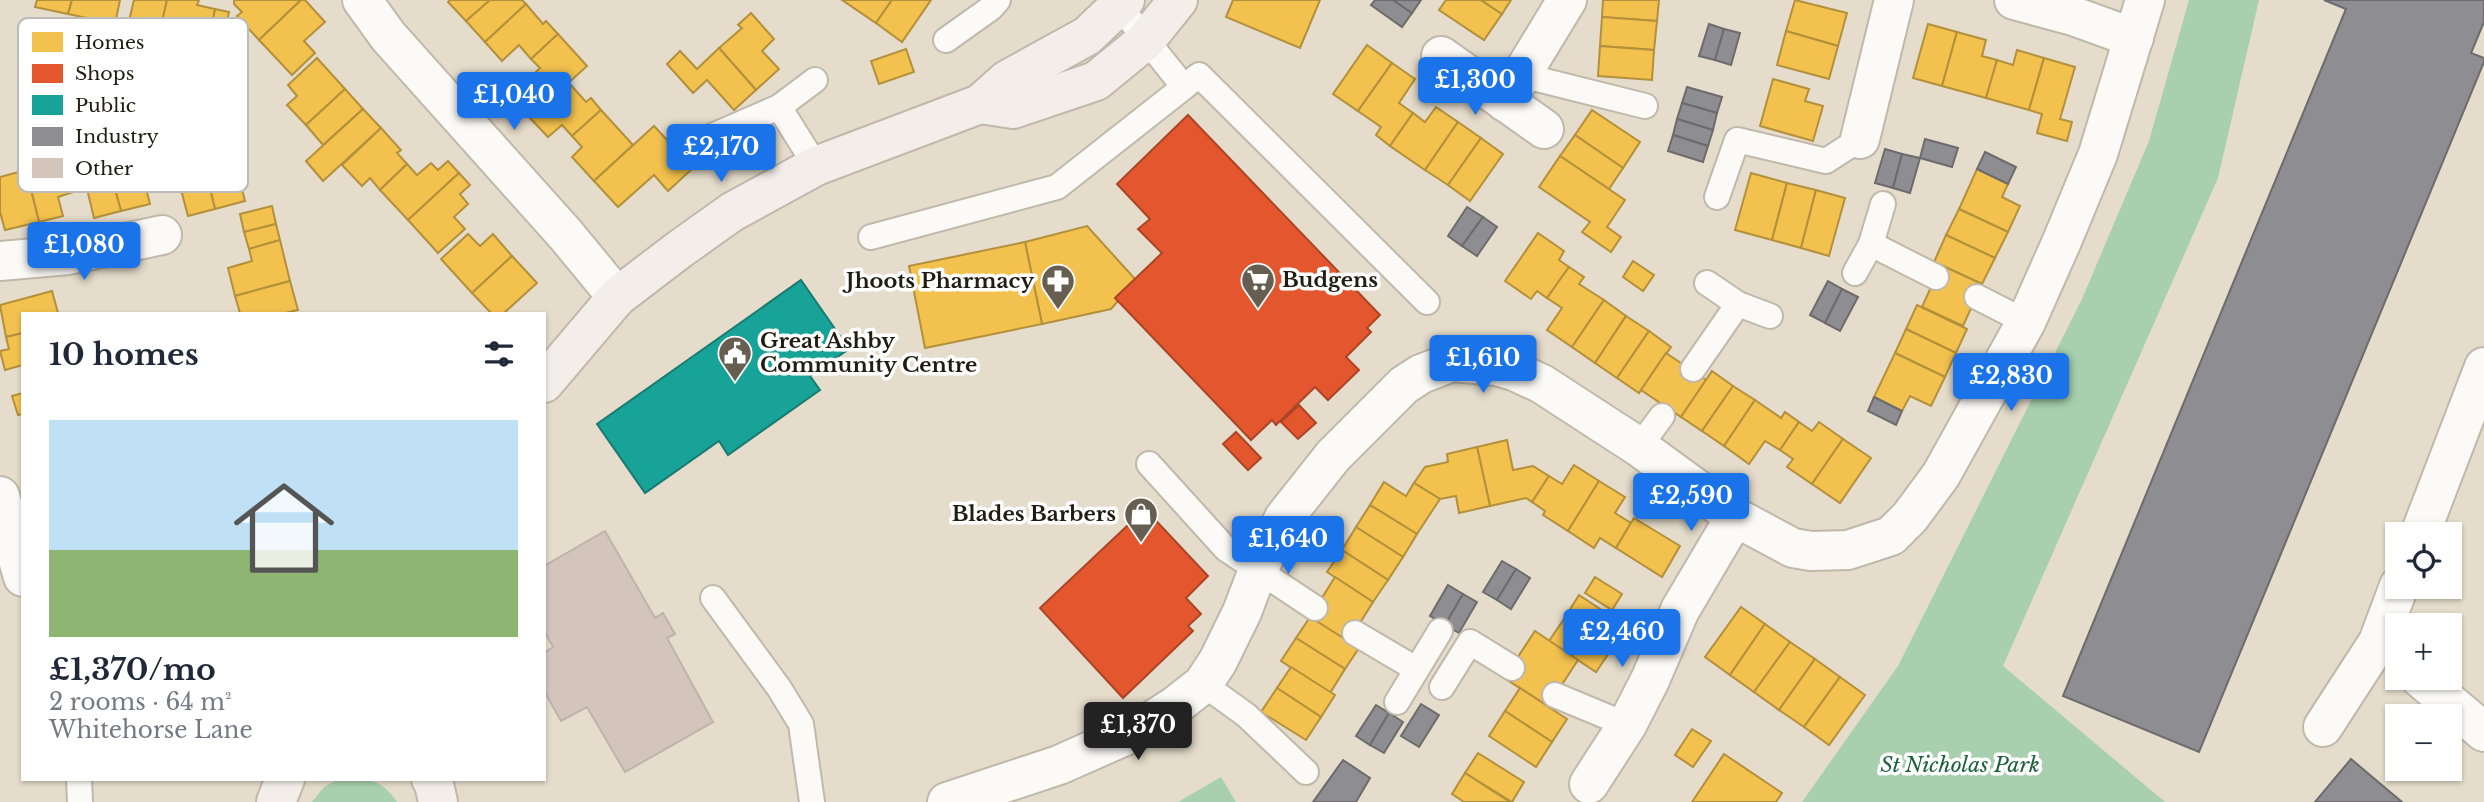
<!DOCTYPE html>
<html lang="en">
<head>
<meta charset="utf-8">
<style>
	:root { --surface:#fff; --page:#f6f6f7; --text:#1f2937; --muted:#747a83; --accent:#1a73e8 }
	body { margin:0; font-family:"Libre Baskerville",serif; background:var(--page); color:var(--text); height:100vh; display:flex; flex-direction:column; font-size:26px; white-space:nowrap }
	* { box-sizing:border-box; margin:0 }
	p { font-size:23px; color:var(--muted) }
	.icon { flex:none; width:38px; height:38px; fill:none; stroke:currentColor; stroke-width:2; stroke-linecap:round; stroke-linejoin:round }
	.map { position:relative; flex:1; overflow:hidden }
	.panel { position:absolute; left:21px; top:312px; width:525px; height:469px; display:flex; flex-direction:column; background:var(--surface); border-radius:0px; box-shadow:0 2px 5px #0004 }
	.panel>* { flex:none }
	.controls { position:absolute; left:2385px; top:522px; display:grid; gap:14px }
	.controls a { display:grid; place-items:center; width:77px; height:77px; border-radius:0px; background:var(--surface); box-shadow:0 2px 5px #0004; font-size:35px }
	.price { position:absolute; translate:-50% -60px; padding:0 16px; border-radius:7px; background:var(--accent); color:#fff; font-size:23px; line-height:46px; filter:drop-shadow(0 2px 4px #0008) }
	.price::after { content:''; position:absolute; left:50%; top:42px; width:21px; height:16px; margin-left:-10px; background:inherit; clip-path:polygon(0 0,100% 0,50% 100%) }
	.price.on { background:#222; color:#fff }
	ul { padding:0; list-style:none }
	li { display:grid; align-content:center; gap:14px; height:371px; padding:0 28px }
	li span { display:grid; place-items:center; height:217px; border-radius:0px; color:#555 }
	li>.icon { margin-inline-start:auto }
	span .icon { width:126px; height:126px; fill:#fffc; stroke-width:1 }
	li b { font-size:30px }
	h2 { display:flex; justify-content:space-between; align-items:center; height:84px; padding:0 28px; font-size:30px }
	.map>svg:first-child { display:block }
</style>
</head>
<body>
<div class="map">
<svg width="2484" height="802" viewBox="0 0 2484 802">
	<rect width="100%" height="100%" fill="#e5dccb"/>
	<g fill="#a8d0ae">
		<polygon points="2189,0 2259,0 2218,178 2003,666 2165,802 1802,802 1898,666 2082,299 2149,141"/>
		<polygon points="1221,777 1236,802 1178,802"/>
		<path d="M339,779C367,779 380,777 397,802H312L324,787Z"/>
	</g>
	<g fill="#f2c14e" stroke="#b3903b" stroke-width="2">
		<polygon points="37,0 72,0 68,14 35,7"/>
		<polygon points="72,0 120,0 115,24 68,14"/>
		<polygon points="134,0 167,0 156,49 131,44 134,26 128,25"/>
		<polygon points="167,0 199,0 197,5 215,9 208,46 159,35"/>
		<polygon points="234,0 301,0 259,40 237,16 242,12 234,4"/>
		<polygon points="301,0 305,0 325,22 304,41 315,53 292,75 259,40"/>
		<polygon points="450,0 490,0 466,21 448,2"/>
		<polygon points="490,0 522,0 526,4 485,42 466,21"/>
		<polygon points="842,0 892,0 876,23"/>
		<polygon points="892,0 931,0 902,42 876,23"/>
		<polygon points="1233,0 1320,0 1300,48 1226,17"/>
		<polygon points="1446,0 1481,0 1502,14 1484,40 1439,10"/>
		<polygon points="1481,0 1511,0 1502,14"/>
		<polygon points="1603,0 1659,0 1657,21 1602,17"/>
		<polygon points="1795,0 1847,13 1838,46 1786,31"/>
		<polygon points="526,4 543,24 546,21 558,34 531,59 519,45 502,61 485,42"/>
		<polygon points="215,9 229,12 221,49 208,46"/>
		<polygon points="751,13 774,39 762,51 779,69 756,90 719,48 742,28 738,25"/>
		<polygon points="1602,17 1657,21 1654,50 1600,46"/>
		<polygon points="1928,24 1957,32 1942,86 1913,78"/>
		<polygon points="1786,31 1838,46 1829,79 1777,65"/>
		<polygon points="1957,32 1986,40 1982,56 1997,60 1986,98 1942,86"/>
		<polygon points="558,34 587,66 530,118 510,96 540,68 531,59"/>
		<polygon points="1367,45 1392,63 1358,111 1333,94"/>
		<polygon points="1600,46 1654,50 1652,80 1598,76"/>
		<polygon points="719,48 756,90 734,110 707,80 693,93 667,64 680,51 697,69"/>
		<polygon points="906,49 914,72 879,84 871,61"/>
		<polygon points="2017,50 2044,58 2029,110 1986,98 1997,60 2013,65"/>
		<polygon points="317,58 345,89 306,125 287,105 297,96 288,85"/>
		<polygon points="2044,58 2075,67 2060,119 2072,122 2067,141 2037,133 2042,114 2029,110"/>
		<polygon points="1392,63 1415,79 1399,103 1413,113 1390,146 1376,135 1381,127 1358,111"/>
		<polygon points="1773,79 1809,89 1805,101 1823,106 1813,141 1760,126"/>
		<polygon points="569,83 586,102 591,98 601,110 572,136 562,125 548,137 530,118"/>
		<polygon points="345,89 363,109 323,145 306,125"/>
		<polygon points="1436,107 1458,122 1425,170 1390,146 1413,113 1425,122"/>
		<polygon points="363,109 381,128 323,181 306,161"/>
		<polygon points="601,110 633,145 594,181 572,157 582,147 572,136"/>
		<polygon points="1592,110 1640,142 1623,168 1575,135"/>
		<polygon points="1458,122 1481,138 1448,185 1425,170"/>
		<polygon points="654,126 693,168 668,191 654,175 618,207 594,181"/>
		<polygon points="381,128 401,150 397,153 407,164 380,190 370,178 362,186 342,165"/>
		<polygon points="1575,135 1623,168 1609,189 1560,156"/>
		<polygon points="1481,138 1503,154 1470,201 1448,185"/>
		<polygon points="136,149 150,204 121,211 106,157"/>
		<polygon points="232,149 245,201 215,209 202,156"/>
		<polygon points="77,151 80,163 106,157 121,211 94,218 87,189 73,192 64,154"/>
		<polygon points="64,154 73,192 58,197 63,216 39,222 26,170 50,164 48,158"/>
		<polygon points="202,156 215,209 188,216 174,163"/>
		<polygon points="1560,156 1625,200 1607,227 1621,237 1611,252 1582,232 1590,222 1539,187"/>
		<polygon points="448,161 459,173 408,220 380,190 407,164 417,175 431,163 438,170"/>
		<polygon points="1977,169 2008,184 2002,197 2020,206 2008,232 1959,209"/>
		<polygon points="26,170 39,222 5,230 0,212 0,177"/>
		<polygon points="459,173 470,185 460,194 468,204 454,217 465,229 438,253 408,220"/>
		<polygon points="1751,173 1787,183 1772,240 1735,230"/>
		<polygon points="1787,183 1816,190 1801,248 1772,240"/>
		<polygon points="1816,190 1845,198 1829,256 1801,248"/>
		<polygon points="272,206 276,224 244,232 240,214"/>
		<polygon points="1959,209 2008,232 1995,258 1946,235"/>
		<polygon points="276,224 280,240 249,249 244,232"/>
		<polygon points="1087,226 1135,279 1115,298 1118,301 1111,309 1042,324 1025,242"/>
		<polygon points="1538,233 1564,251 1559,260 1569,267 1547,298 1537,291 1531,299 1505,281"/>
		<polygon points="468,234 480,246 493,234 512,256 472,293 441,259"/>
		<polygon points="1946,235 1995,258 1982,284 1934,262"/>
		<polygon points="280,240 290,281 235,296 228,268 252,261 249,249"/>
		<polygon points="1025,242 1042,324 925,348 909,266"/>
		<polygon points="512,256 537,283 504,313 491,313 472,293"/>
		<polygon points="1633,261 1654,275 1643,291 1623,277"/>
		<polygon points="1941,265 1982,284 1963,326 1922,307"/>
		<polygon points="1569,267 1584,277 1579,284 1604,300 1572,347 1547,330 1562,308 1547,298"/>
		<polygon points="290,281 298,310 285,313 240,313 235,296"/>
		<polygon points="52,291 58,313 23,313 23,333 6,337 0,305"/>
		<polygon points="1604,300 1626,316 1595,363 1572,347"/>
		<polygon points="1917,305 1967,329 1956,353 1906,329"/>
		<polygon points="1626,316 1649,331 1617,378 1595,363"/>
		<polygon points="1906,329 1956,353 1945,377 1895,353"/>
		<polygon points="1649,331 1671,347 1639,393 1617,378"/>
		<polygon points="23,333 23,365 5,370 0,351 9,349 6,337"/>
		<polygon points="1666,353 1706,380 1681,417 1641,390"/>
		<polygon points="1895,353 1945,377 1931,406 1910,396 1902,411 1874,397"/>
		<polygon points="1712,371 1733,386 1702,431 1681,417"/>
		<polygon points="1733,386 1755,400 1724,446 1702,431"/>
		<polygon points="23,393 23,414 18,415 12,396"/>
		<polygon points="1755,400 1781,418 1785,412 1799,422 1780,450 1765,441 1749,464 1724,446"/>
		<polygon points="1799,422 1812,431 1819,422 1843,439 1812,484 1787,467 1793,459 1780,450"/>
		<polygon points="1843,439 1871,458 1840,503 1812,484"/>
		<polygon points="1507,440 1513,470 1533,466 1549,476 1532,502 1526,498 1490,506 1477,447"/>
		<polygon points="1477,447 1490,506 1459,513 1456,496 1440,499 1414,483 1425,467 1448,462 1447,454"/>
		<polygon points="1574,465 1599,481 1568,531 1543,515 1545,511 1532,502 1549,476 1562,484"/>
		<polygon points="1599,481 1625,497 1615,513 1631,523 1616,548 1600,538 1594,548 1568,531"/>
		<polygon points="1384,482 1406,496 1414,483 1440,499 1417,534 1370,505"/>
		<polygon points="1370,505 1417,534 1403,557 1356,527"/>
		<polygon points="1634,518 1680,546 1662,577 1616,548"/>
		<polygon points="1356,527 1403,557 1388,580 1342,550"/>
		<polygon points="1342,550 1388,580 1373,602 1327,572"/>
		<polygon points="1335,577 1373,602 1348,642 1310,617"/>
		<polygon points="1595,577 1622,594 1612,610 1585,593"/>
		<polygon points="1579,595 1626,626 1611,650 1564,619"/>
		<polygon points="1741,607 1765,624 1730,675 1705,657"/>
		<polygon points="1310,617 1359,648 1345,669 1296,638"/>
		<polygon points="1564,619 1611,650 1596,672 1549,641"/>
		<polygon points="1765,624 1790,642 1754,692 1730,675"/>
		<polygon points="1535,631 1578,660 1548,706 1504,678"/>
		<polygon points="1296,638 1345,669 1330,693 1281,661"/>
		<polygon points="1790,642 1815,659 1779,710 1754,692"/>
		<polygon points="1815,659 1840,677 1804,727 1779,710"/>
		<polygon points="1291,667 1335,695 1321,717 1277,688"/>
		<polygon points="1840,677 1865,695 1829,745 1804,727"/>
		<polygon points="1277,688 1321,717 1306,740 1261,712"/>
		<polygon points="1520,688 1567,719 1552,742 1505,711"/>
		<polygon points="1505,711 1552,742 1536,767 1489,736"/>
		<polygon points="1692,729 1711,741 1693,767 1675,755"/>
		<polygon points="1478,753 1524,782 1512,802 1465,773"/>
		<polygon points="1724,754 1782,793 1776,802 1692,802"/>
		<polygon points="1465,773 1510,802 1464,802 1452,794"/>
	</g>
	<g fill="#e4572e" stroke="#aa4525" stroke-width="2">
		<polygon points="1188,115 1380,315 1367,328 1371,332 1346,357 1359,370 1328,400 1315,387 1276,425 1272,420 1251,440 1115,298 1162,253 1138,229 1150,219 1117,184"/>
		<polygon points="1299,405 1316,423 1298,439 1281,422"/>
		<polygon points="1236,432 1261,458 1248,470 1223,444"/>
		<polygon points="1145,509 1208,576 1186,598 1201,614 1188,626 1193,631 1123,698 1040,608"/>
	</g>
	<polygon fill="#17a398" stroke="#1a7a6f" stroke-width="2" points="801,280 849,349 810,376 820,390 728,455 719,441 645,493 597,424"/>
	<g fill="#8d8d92" stroke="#6d6b6b" stroke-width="2">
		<polygon points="1375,0 1393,0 1412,13 1402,27 1371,5"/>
		<polygon points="1393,0 1421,0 1412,13"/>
		<polygon points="2324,0 2484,0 2484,22 2471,53 2484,58 2484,62 2199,752 2063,696 2346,9"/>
		<polygon points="1709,24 1724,29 1715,60 1699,56"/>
		<polygon points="1724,29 1740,33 1731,65 1715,60"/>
		<polygon points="1687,87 1722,97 1717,113 1682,103"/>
		<polygon points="1682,103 1717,113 1713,130 1677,119"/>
		<polygon points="1677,119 1713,130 1708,146 1673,135"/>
		<polygon points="1673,135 1708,146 1703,162 1668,151"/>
		<polygon points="1925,139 1958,148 1952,167 1920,158"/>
		<polygon points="1885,149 1902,154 1893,188 1875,183"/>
		<polygon points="1985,152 2016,167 2008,184 1977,169"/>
		<polygon points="1902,154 1920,158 1910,193 1893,188"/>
		<polygon points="1467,207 1483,217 1462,246 1448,236"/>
		<polygon points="1483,217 1497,227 1477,256 1462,246"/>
		<polygon points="1828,281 1842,289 1825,323 1810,315"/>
		<polygon points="1842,289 1858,297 1840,331 1825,323"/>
		<polygon points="1874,397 1902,411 1896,425 1868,411"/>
		<polygon points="1502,561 1516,569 1497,600 1483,592"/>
		<polygon points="1516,569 1530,578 1511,609 1497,600"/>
		<polygon points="1448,585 1463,594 1445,625 1430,616"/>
		<polygon points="1463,594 1477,602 1459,633 1445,625"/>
		<polygon points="1421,704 1439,715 1419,747 1401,736"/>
		<polygon points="1376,705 1389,713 1370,745 1356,736"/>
		<polygon points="1389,713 1403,722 1384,753 1370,745"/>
		<polygon points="2351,759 2402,802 2315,802"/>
		<polygon points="1343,760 1370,778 1356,802 1313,802"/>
	</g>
	<polygon fill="#d3c5bb" stroke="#beb3ab" stroke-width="2" points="605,531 655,618 663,613 675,634 667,638 713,722 625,772 587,707 561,721 544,691 544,653 553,647 544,631 544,566"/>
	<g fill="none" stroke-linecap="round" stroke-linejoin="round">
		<g stroke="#c0b9ab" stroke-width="28">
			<g id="lane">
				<polyline points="1120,7 1184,87 1199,75 1427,302"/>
				<polyline points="946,40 991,8 998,0"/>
				<polyline points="1521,75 1645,106"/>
				<polyline points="779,107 816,166"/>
				<polyline points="710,137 779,107 815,80"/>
				<polyline points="1717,197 1737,140 1826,161 1860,139"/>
				<polyline points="871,237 1057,187 1184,87"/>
				<polyline points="1871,244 1936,277"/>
				<polyline points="1855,273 1871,244 1883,204"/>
				<polyline points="1707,283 1738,304 1770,316"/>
				<polyline points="1977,297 2026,322"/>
				<polyline points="1693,369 1738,304"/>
				<polyline points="1639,447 1662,416"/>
				<polyline points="1149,464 1226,549 1315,608"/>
				<polyline points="713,598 779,688 801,724 812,802"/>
				<polyline points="1355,633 1416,669"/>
				<polyline points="1203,684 1246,715 1306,772"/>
				<polyline points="1442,687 1470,642 1512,668"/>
				<polyline points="1555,695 1627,725"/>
				<polyline points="1397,702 1440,631"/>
				<polyline points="79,779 80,802"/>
			</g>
		</g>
		<g stroke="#c0b9ab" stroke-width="42">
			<g id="street">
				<polyline points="362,0 388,36 566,235 617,297"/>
				<polyline points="2014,0 2073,16 2134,38"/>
				<polyline points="1441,56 1544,129"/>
				<polyline points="1505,102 1567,0"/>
				<polyline points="1860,139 1894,0"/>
				<polyline points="0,261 68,255 162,235"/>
				<polyline points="0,496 23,577"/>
				<polyline points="2420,534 2484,367"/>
				<polyline points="2419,677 2484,732"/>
				<polyline points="2323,727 2378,642 2399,586"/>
				<polyline points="1589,784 1627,725 1650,680 1680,610 1735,517"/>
				<polyline points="947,802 1059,765 1136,731 1175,706 1203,684 1218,661 1242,612 1258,570 1284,518 1333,456 1404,385 1421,374 1452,362 1496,366 1514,371 1542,384 1639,447 1735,517 1793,548 1811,551 1848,550 1891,536 1910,517 1941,475 2026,322 2062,241 2098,154 2145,0"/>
			</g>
		</g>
		<g stroke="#c0b9ab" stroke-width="42">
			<g id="secondary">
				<polyline points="980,104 1013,109 1096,81 1145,41 1178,0"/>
				<polyline points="544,383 617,297 680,249 732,212 816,166 980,104 1007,80 1087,36 1125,0"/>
				<polyline points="431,779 434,784 438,802"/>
				<polyline points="276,802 285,779"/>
			</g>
		</g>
		<use href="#lane" stroke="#fbfaf7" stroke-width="24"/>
		<use href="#street" stroke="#fbfaf7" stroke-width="38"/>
		<use href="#secondary" stroke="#f3eee9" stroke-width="38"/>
	</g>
	<defs>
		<g id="supermarket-pin" transform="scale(1.75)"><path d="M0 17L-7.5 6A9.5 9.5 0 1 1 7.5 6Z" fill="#665f51" stroke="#fff"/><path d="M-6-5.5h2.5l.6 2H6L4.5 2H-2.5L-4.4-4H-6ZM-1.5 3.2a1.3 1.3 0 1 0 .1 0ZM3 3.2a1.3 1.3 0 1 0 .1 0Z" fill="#fff"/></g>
		<g id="pharmacy-pin" transform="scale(1.75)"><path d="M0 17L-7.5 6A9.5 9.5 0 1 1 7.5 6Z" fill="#665f51" stroke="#fff"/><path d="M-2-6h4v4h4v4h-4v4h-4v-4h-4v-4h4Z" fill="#fff"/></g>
		<g id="civic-pin" transform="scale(1.75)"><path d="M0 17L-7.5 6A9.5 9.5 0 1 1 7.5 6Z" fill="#665f51" stroke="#fff"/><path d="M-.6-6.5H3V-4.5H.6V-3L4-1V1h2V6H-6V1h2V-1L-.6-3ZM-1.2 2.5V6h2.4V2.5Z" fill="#fff"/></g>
		<g id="shop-pin" transform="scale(1.75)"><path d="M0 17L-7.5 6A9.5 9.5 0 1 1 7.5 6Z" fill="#665f51" stroke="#fff"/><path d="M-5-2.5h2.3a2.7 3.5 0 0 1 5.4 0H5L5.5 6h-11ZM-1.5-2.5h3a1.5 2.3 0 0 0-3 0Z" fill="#fff"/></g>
	</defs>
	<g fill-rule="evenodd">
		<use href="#supermarket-pin" x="1258" y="280"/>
		<use href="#pharmacy-pin" x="1058" y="281"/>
		<use href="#civic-pin" x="735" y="353"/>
		<use href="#shop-pin" x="1141" y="514"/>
	</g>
	<g text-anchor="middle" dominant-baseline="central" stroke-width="7" stroke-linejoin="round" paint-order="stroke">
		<g font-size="21" font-weight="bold" fill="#211c10" stroke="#fff" text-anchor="start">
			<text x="1282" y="280">Budgens</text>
			<text x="1034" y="281" text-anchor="end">Jhoots Pharmacy</text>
			<text x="760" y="341">Great Ashby<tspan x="760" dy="24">Community Centre</tspan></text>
			<text x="1116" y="514" text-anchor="end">Blades Barbers</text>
		</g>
		<g font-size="21" font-style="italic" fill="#1d603d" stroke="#fff">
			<text x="1960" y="765">St Nicholas Park</text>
		</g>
	</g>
	<rect x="18" y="18" width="230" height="174" rx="10" fill="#fff" stroke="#bcbbb7" stroke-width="2"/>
	<rect x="32" y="32" width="31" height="20" fill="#f2c14e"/>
	<rect x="32" y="64" width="31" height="19" fill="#e4572e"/>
	<rect x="32" y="95" width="31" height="20" fill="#17a398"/>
	<rect x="32" y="127" width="31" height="19" fill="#8d8d92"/>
	<rect x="32" y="158" width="31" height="20" fill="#d3c5bb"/>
	<g font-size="19" fill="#211c10">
		<text x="75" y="49">Homes</text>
		<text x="75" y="80">Shops</text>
		<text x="75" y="112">Public</text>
		<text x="75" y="143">Industry</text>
		<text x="75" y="175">Other</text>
	</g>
</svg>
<div class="controls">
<a><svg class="icon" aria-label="locate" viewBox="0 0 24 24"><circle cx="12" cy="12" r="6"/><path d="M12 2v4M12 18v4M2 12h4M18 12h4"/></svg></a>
<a>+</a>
<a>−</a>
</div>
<b class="price" style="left:1475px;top:117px">£1,300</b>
<b class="price" style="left:514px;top:132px">£1,040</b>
<b class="price" style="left:721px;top:184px">£2,170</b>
<b class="price" style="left:84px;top:282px">£1,080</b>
<b class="price" style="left:1483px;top:395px">£1,610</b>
<b class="price" style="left:2011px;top:413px">£2,830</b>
<b class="price" style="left:1691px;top:533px">£2,590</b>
<b class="price" style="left:1288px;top:576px">£1,640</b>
<b class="price" style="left:1622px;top:669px">£2,460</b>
<b class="price on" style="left:1138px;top:762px">£1,370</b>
<section class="panel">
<h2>10 homes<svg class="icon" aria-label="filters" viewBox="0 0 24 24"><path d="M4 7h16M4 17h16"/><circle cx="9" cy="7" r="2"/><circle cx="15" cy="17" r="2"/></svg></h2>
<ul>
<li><span style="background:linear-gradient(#bfe0f5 60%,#8fb573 0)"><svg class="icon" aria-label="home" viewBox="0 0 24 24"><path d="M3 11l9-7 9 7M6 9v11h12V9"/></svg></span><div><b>£1,370/mo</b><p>2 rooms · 64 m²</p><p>Whitehorse Lane</p></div></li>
</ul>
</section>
</div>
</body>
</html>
